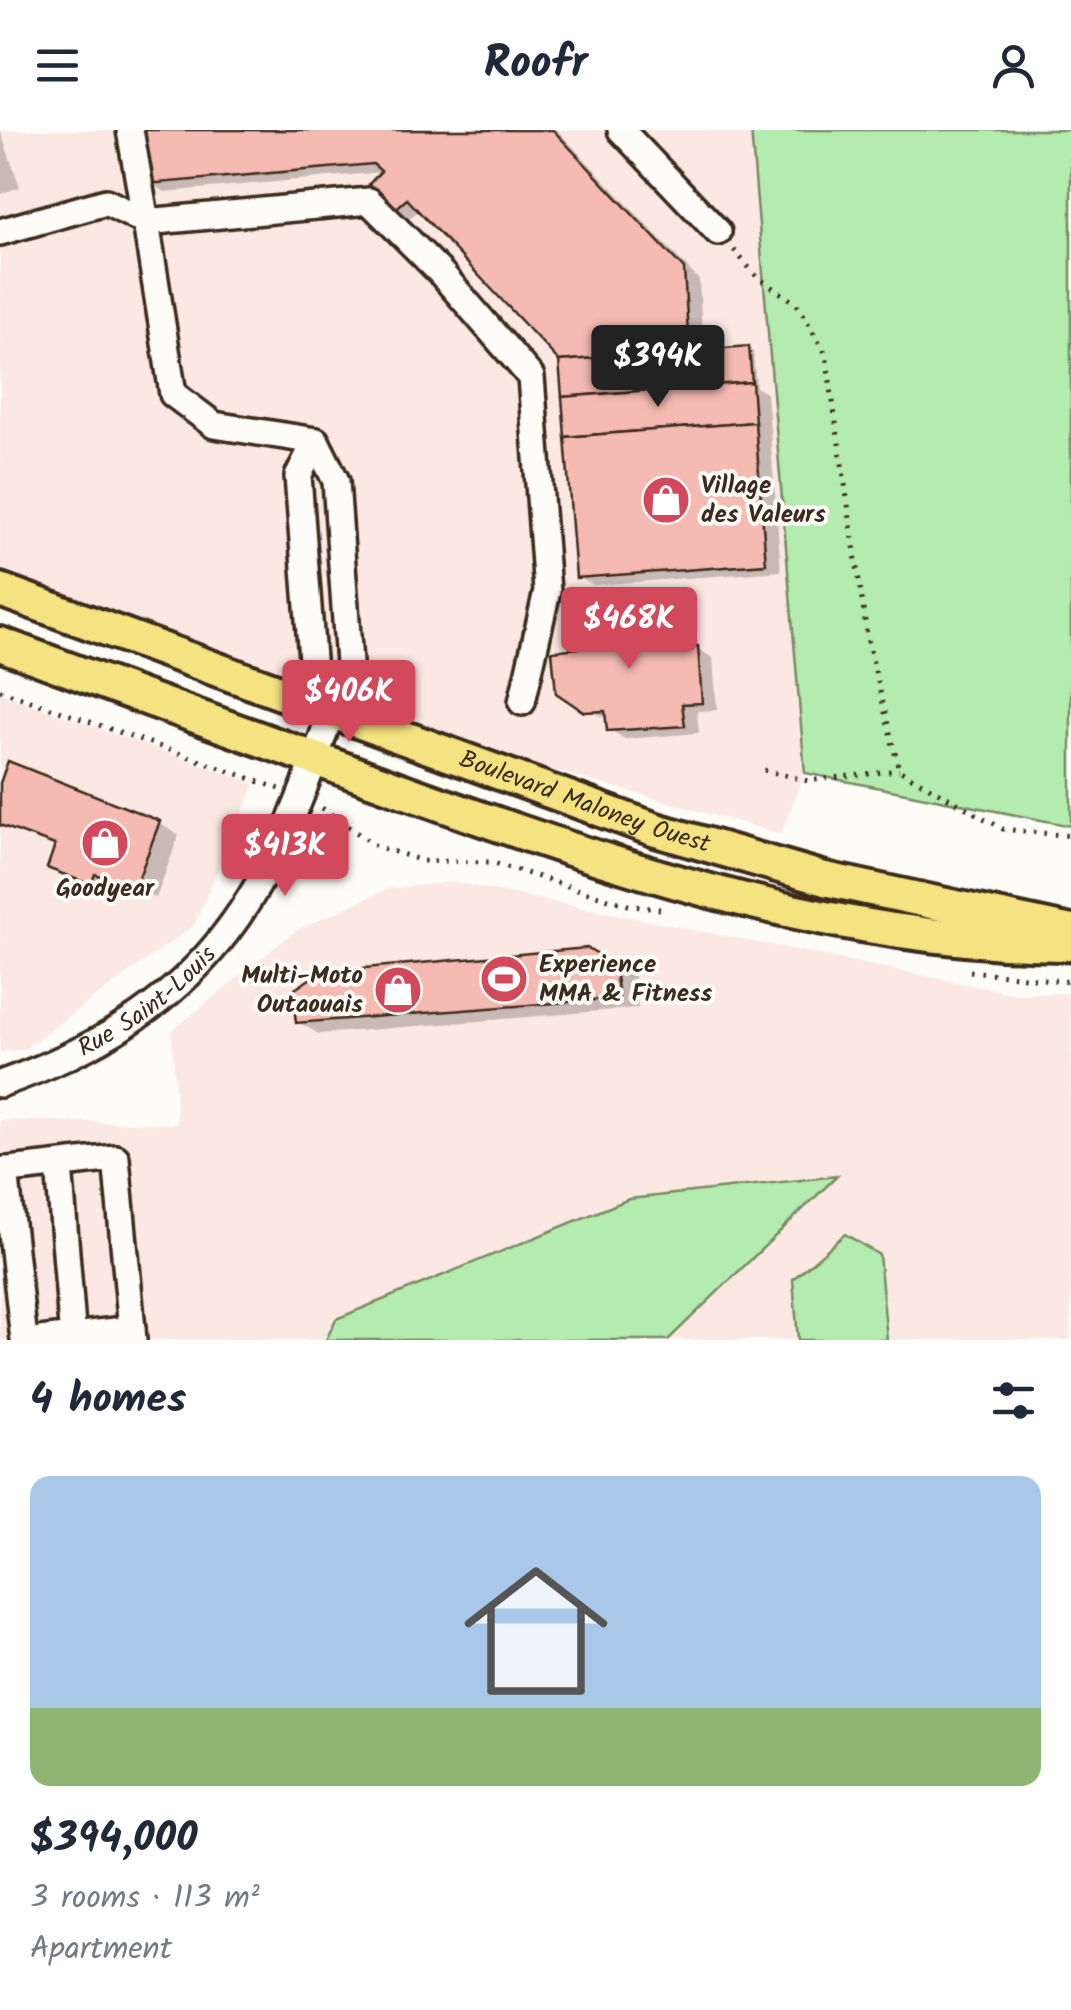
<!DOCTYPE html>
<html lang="en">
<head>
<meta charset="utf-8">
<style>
	:root { --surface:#fff; --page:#f6f6f7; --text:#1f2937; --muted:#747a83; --accent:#d1495b }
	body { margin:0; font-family:Kalam,sans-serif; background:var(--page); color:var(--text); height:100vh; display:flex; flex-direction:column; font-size:38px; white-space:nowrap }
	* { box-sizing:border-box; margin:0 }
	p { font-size:32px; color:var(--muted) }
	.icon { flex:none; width:55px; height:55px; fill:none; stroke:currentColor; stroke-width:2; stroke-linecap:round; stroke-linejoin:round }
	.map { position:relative; height:1210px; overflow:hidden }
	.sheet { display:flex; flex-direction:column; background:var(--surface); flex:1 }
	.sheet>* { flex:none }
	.price { position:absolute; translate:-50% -85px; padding:0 22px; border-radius:10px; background:var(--accent); color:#fff; font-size:32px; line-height:65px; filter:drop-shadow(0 2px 5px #0008) }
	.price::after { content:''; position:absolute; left:50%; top:60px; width:30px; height:22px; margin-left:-15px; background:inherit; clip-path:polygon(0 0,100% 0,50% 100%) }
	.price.current { background:#222; color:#fff }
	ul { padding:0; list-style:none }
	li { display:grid; align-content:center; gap:20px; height:530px; padding:0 30px }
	li span { display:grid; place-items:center; height:310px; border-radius:20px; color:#555 }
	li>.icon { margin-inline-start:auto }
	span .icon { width:180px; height:180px; fill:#fffc; stroke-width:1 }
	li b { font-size:42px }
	h2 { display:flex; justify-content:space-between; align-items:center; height:120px; padding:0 30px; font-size:42px }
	header { display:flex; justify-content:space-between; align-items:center; height:130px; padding:0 30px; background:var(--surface); font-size:45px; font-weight:600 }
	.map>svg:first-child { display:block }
</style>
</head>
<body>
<header><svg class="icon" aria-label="menu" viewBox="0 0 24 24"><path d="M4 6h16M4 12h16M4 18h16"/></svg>Roofr<svg class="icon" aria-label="person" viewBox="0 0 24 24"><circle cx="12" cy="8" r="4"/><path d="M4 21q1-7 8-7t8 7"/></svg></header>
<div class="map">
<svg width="1071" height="1210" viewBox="0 0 1071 1210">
	<rect width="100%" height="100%" fill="#fdfcf7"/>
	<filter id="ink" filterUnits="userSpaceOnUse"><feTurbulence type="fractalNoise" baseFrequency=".01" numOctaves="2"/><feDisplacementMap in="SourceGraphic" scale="20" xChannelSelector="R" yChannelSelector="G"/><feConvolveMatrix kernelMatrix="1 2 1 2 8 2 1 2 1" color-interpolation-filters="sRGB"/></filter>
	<g filter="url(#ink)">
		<g fill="#fbe8e2">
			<polygon points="0,0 751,0 805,643 781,704 468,616 0,438"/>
			<polygon points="0,563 255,654 194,795 24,919 0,922"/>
			<polygon points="453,752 1016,864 1071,863 1071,1210 0,1210 0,990 177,994 172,901 295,801 387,759"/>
		</g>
		<g fill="#b4ebae" stroke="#788a66" stroke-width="2.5">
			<polygon points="751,0 1071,0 1071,696 805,643"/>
			<polygon points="837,1046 668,1210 326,1210 336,1189 629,1069"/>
			<polygon points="845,1104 879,1125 887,1210 798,1210 793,1149"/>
		</g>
		<g fill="#0003">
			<polygon points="0,0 20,57 0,64"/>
			<polygon points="146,0 557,0 699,150 703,222 753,221 756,257 767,263 781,441 594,455 578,447 561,230 420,79 410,88 394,79 384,42 165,62 150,53"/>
			<polygon points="668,485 684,494 686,520 698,519 713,528 717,580 697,581 699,603 625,609 610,600 608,589 586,580 581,521"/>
			<polygon points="0,660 159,693 179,705 156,768 115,754 112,764 50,737 57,718 0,695"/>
			<polygon points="613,834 634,846 638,878 319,904 298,892"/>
		</g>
		<g fill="#f5bab1" stroke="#3b2a1e" stroke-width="2.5">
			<polygon points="144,0 553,0 684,139 689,221 559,231 407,69 393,81 369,54 381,41 373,34 147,54"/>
			<polygon points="749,216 752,252 562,267 559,231"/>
			<polygon points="752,252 755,292 565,307 562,267"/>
			<polygon points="755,292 766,434 576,448 565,307"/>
			<polygon points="669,483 672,518 698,516 702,573 682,574 685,596 607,601 605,581 584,582 556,563 552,521 579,518 576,490"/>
			<polygon points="8,631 160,691 135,758 95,744 91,755 47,738 55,715 0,695 0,653"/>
			<polygon points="587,818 614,832 619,868 296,893 292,861 320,842"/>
		</g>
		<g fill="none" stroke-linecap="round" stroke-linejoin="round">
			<g stroke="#3b2a1e" stroke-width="32">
				<g id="minor">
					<polyline points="130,0 146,92 369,71 441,143 531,247 547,461 522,572"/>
					<polyline points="621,0 718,102"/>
					<polyline points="0,102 106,72 146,92 173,264 214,295 316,311"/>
					<polygon points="316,311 336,351 351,561 331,582 314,555 298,346"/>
					<path id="s1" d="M0,954C201,883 267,776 331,582"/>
					<polyline points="59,1035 73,1210"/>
					<polyline points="5,1040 24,1210"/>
					<polyline points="0,1041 116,1028 133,1210"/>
					<polyline points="40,1210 132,1199"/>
				</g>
			</g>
			<g stroke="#3b2a1e" stroke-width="40">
				<g id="major">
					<path id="s2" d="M0,460L656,700L825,749L1071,802"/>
					<path d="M0,514C137,565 274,615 412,664C621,739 839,813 1064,814"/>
				</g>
			</g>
			<g stroke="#3b2a1e" stroke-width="5" stroke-dasharray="2.5 8" stroke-linecap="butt">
				<polyline points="734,120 757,147 797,174 826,224 868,512 899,640 1003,699 1071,706"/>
				<polyline points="0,560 280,659"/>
				<polyline points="764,640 808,651 899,640"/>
				<polyline points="322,678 376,716 423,731 491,732 631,776 660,779"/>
				<polyline points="970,841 1071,852"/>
			</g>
			<use href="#minor" stroke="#fdfcf7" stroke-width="25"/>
			<use href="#major" stroke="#f5e382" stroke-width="32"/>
		</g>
	</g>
	<defs>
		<g id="shop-disc" transform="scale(2.5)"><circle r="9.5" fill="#d1495b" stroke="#fdfcf7"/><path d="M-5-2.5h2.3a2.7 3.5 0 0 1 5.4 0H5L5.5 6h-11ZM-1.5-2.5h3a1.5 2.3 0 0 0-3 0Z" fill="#fff"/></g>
		<g id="stadium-disc" transform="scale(2.5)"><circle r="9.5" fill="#d1495b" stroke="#fdfcf7"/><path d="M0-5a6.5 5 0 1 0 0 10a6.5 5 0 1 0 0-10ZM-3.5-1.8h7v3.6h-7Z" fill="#fff"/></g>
	</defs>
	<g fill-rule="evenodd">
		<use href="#shop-disc" x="666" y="370"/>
		<use href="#shop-disc" x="105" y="713"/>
		<use href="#stadium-disc" x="504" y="849"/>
		<use href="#shop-disc" x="398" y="860"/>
	</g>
	<g text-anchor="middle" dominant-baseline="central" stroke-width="8" stroke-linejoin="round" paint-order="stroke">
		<g font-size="25" font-weight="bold" fill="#3b2a1e" stroke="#fdfcf7" text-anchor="start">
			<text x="701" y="356">Village<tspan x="701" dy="29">des Valeurs</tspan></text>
			<text x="105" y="759" text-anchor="middle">Goodyear</text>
			<text x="539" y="835">Experience<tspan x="539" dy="29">MMA &amp; Fitness</tspan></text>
			<text x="363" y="846" text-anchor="end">Multi-Moto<tspan x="363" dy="29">Outaouais</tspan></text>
		</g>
		<g font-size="25" fill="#3b2a1e" stroke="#fdfcf7">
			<text stroke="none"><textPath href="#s2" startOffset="622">Boulevard Maloney Ouest</textPath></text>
			<text stroke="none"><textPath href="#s1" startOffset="170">Rue Saint-Louis</textPath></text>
		</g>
	</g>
</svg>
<b class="price current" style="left:658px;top:280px">$394K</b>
<b class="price" style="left:629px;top:542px">$468K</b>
<b class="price" style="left:349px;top:615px">$406K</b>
<b class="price" style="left:285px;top:769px">$413K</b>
</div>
<section class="sheet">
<h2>4 homes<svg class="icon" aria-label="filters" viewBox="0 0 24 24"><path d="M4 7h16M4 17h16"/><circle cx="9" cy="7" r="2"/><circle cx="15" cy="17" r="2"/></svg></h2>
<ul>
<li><span style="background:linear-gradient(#a9c7e8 75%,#8fb573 0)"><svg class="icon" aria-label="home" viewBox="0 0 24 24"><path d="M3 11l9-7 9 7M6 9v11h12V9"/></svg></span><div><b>$394,000</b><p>3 rooms · 113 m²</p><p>Apartment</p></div></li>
</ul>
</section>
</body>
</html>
